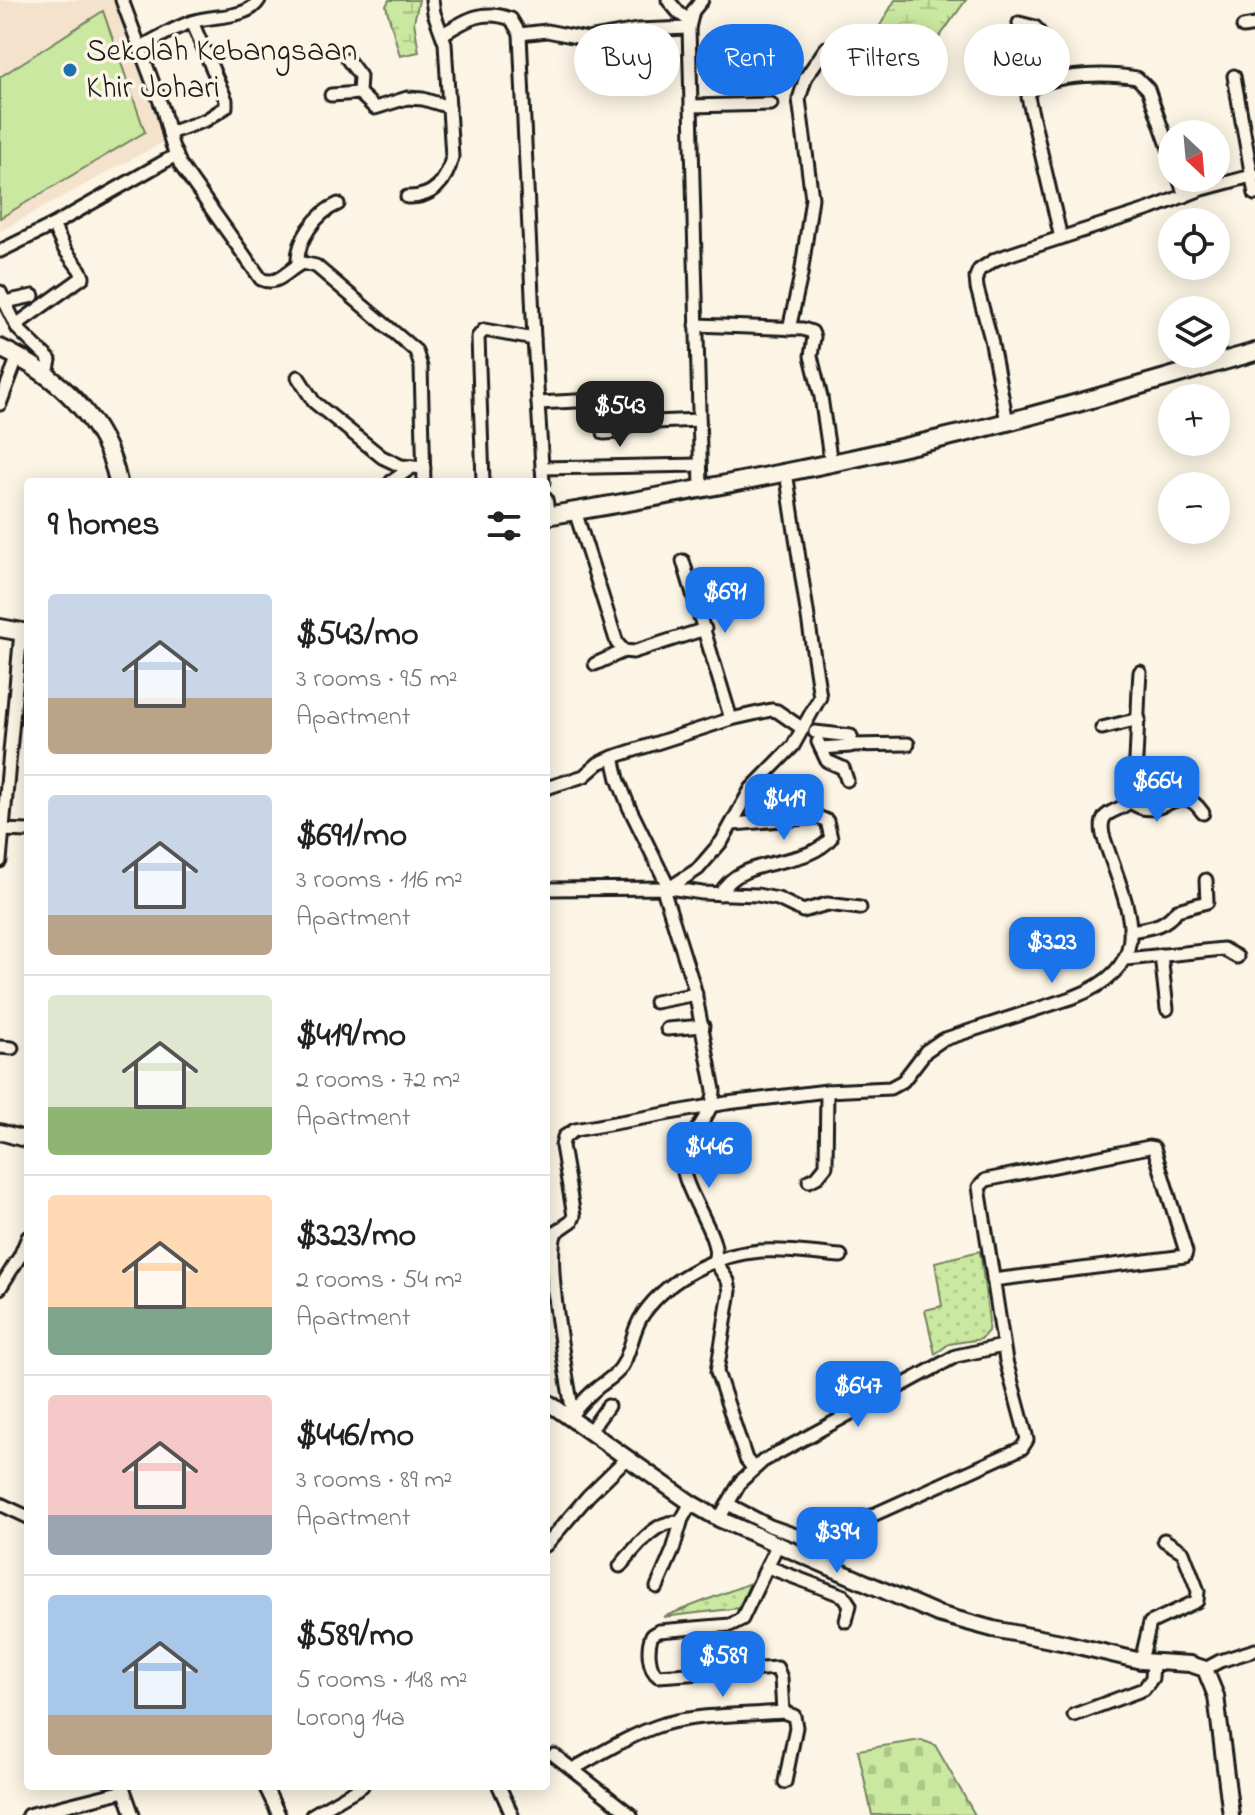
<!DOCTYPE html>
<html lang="en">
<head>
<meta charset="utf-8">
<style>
	:root { --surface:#fff; --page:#f2f2f2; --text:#222; --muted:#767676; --line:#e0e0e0; --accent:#1a73e8 }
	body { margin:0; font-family:"Indie Flower",sans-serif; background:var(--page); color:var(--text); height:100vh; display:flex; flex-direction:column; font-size:30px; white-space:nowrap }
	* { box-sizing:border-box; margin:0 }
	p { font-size:26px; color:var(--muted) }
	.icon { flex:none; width:44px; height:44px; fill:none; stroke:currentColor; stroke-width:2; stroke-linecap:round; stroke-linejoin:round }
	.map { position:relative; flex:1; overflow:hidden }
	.panel { position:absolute; left:24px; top:478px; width:526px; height:1312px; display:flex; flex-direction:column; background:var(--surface); border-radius:8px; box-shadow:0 4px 20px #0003 }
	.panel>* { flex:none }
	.guide { position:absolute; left:574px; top:24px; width:560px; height:72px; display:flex; gap:16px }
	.needle { width:52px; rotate:154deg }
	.buttons { position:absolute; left:1158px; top:120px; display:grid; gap:16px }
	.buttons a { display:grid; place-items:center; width:72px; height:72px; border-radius:50%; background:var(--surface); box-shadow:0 4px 20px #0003; font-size:40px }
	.price { position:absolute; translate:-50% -68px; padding:0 18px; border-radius:16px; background:var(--accent); color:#fff; font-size:26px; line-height:52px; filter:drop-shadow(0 2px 4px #0008) }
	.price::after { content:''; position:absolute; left:50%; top:48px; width:24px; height:18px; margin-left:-12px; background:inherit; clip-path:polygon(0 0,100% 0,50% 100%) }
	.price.on { background:#222; color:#fff }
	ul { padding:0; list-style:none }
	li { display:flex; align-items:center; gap:24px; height:200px; padding:0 24px }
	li+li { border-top:2px solid var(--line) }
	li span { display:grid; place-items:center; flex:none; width:224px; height:160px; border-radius:8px; color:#555 }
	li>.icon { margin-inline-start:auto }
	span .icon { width:96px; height:96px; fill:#fffc; stroke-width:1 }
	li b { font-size:34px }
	h2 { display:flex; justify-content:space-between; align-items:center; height:96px; padding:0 24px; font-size:34px }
	.pill { padding:0 28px; border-radius:36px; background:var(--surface); box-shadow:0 4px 20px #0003; font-size:28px; line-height:72px }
	.pill.on { background:var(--accent); color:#fff }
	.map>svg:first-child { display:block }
</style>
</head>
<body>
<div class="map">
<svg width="1255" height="1815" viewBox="0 0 1255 1815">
	<defs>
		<pattern id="grass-dots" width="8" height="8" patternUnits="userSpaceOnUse" patternTransform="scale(2)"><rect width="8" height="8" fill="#cae8a0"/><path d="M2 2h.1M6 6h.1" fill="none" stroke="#adc689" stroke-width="1.8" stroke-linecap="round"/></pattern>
		<pattern id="wetland-marsh" width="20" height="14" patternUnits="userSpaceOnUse" patternTransform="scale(2)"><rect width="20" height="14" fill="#cae8a0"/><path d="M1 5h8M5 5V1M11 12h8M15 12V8" fill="none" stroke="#adc689"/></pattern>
		<pattern id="cemetery-stones" width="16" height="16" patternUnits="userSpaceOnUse" patternTransform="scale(2)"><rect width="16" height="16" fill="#cae8a0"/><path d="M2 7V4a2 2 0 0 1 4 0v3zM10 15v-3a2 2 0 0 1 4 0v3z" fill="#adc689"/></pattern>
	</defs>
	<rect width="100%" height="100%" fill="#fcf5e5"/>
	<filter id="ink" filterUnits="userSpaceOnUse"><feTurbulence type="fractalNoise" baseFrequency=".0125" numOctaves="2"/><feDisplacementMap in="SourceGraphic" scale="16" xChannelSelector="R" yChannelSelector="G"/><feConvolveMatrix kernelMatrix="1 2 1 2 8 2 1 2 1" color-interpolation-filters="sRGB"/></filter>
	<g filter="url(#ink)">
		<polygon fill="#f4e2cc" points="0,0 116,0 165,141 0,231"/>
		<g fill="url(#grass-dots)" stroke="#73825e" stroke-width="2">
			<polygon points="980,1251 989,1321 988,1331 981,1339 949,1344 935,1354 925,1310 942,1306 935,1262"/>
			<polygon points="750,1583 739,1608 663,1617"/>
		</g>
		<g fill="url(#wetland-marsh)" stroke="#73825e" stroke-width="2">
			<polygon points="389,0 419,0 414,22 419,52 400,56 386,6"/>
			<polygon points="895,0 966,0 905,85 877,65 878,29"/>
		</g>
		<polygon fill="url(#cemetery-stones)" stroke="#73825e" stroke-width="2" points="921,1740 935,1745 975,1815 872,1815 858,1750"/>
		<polygon fill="#cae8a0" stroke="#73825e" stroke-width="2" points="103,11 145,132 0,218 0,77"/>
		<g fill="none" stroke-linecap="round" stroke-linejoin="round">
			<g stroke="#1c1c1c" stroke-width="17">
				<g id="minor">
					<path d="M122,0L163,110L172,145L181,166L261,279C278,287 287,270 302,263L316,266L416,351L421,367L424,482"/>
					<polyline points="668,0 679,13 690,21"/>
					<polyline points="1019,23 1035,27 1041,35 1036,69 1029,85 1030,91"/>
					<polyline points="1243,27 1255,25"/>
					<path d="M443,34C467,19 483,9 511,19L520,34L534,339L543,482"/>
					<polyline points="520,34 547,31 587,39 637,30 689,28"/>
					<path d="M139,48C157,39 176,26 195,21C214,15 248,19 259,0"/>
					<polyline points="348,60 360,76 359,93"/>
					<polyline points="1234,76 1255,194"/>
					<polyline points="331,95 359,93 375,108 407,98 423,99 449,107"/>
					<polyline points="691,106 771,104"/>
					<polyline points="169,133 206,120 226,107 226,100 192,22"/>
					<polyline points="1179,178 1185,196"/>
					<path d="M407,197C433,198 447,181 452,157L445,43L434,13L432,0"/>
					<path d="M1061,238L1028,97L1031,89C1057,73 1109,73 1137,78L1148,89L1172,157"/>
					<polyline points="0,251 53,225 176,155"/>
					<path d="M298,265C296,241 316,213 338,204"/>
					<polyline points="0,292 18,329 50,360 47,374"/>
					<polyline points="5,302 33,296"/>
					<polyline points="16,325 83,277 80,270 65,250 53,225"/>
					<polyline points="696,325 803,329 812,332 814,337 811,356 821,397 831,464"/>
					<polyline points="789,329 801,275 812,198 799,99 806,77 826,48"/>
					<polyline points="298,377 314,402 382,457 401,466 424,468"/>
					<polyline points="538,403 595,400"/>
					<polyline points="0,404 18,356"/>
					<polyline points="1007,422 991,339 977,288 976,277 979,270 996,259 1023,250 1150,209 1199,190 1255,175"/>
					<polyline points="604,433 619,432 633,423 699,420"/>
					<polyline points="542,468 700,465"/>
					<polyline points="391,482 412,467"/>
					<polyline points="483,482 478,337 484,330 534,339"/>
					<polyline points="701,488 689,28 693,11 702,0"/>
					<polyline points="546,499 549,516"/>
					<polyline points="575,511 617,643 624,651"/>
					<polyline points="683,561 731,719"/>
					<polyline points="595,664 624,651 633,652 705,629"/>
					<polyline points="1102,728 1139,719"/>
					<polyline points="815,732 851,736 850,746 821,748"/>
					<polyline points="818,742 827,761 843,768 847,780"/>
					<polyline points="851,745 908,744"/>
					<polyline points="546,788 584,776 599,763 613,757"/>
					<path d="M1130,802C1134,804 1138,807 1142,808C1168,814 1181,781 1203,813"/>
					<polyline points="3,830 28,831"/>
					<polyline points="0,861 21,632"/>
					<polyline points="669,888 698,869 722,841 751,789 793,746 820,697 786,472"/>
					<polyline points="669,888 629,807 618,779 613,757 731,719 771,710 777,711 803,729"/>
					<polyline points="546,889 669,888 702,893 757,895 778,899 803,911 827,904 860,908"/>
					<path d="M663,889L694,987L714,1090C714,1121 679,1138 684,1172C688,1197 723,1242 714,1260"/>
					<path d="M720,894C741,854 805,870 831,838L827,821L818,817L733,824"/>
					<path d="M1130,931C1149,928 1165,927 1177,910L1207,902L1206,880"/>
					<polyline points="1161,955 1167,1009"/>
					<polyline points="1126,959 1223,949 1237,957"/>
					<polyline points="655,1002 696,994"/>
					<polyline points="667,1029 703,1026"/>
					<polyline points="0,1047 12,1048"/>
					<polyline points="809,1181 817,1177 826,1166 827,1091"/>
					<polyline points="714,1260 728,1281 730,1291 717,1372 746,1459 753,1468"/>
					<polyline points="0,1288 20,1256 28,1237"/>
					<path d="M573,1413C567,1379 544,1259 556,1232L572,1221L574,1216L562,1146L564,1137L575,1130L727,1103L827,1091L890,1088L903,1081L926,1051L942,1040L1074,997C1163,962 1125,905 1103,835C1097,804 1123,817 1133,795C1138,754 1137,713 1140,672"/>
					<path d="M570,1416C578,1407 586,1397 596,1389C604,1382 613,1378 620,1369C632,1353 631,1330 644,1313C670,1277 717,1254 761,1251C787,1249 815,1254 841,1256"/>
					<polyline points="590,1431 608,1406"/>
					<polyline points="0,1504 28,1517"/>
					<path d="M728,1504L770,1526L841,1551C857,1546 860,1525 873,1515L1022,1448L1027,1440L1026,1435L1006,1361L979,1187L986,1180L1149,1147L1154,1148L1186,1252L1185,1256L993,1280"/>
					<polyline points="719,1519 741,1481 763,1461 956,1356 1003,1346"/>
					<polyline points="546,1545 588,1496 627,1458"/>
					<path d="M777,1546L742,1619L730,1625L659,1631L652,1635C647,1647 648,1669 658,1676L777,1668L781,1678L783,1712"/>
					<path d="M620,1566C634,1550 657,1517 680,1523"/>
					<polyline points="768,1567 844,1596 850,1605 846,1621"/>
					<polyline points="657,1587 673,1550 682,1519 691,1503"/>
					<polyline points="1141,1661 1150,1623 1197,1601 1198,1591 1183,1552 1164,1540"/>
					<polyline points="1205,1669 1220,1661 1255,1650"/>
					<polyline points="1074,1715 1144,1689 1152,1678 1153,1663"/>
					<polyline points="554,1755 631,1815"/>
					<path d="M573,1769C602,1753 632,1734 664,1724C699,1714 746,1715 783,1712L794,1716L796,1727L785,1782"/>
					<polyline points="265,1786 279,1815"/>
					<polyline points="499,1786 512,1815"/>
					<polyline points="123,1787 133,1815"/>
					<polyline points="28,1815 124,1791"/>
					<polyline points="312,1815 362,1786"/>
				</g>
			</g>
			<g stroke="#1c1c1c" stroke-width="20">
				<g id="tertiary">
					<polyline points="0,1132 28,1140"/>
					<polyline points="546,1401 691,1503 719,1519 938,1614 993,1629 1061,1642 1141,1661 1190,1664 1205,1669 1216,1696 1231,1815"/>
				</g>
			</g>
			<g stroke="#1c1c1c" stroke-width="22">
				<g id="secondary">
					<path d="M0,348C56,374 105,418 118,482"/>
					<path d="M546,516C678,494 809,470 939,439C1045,414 1150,382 1255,352"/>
					<polyline points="0,628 28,633"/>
				</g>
			</g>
			<use href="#minor" stroke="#fcf5e5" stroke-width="11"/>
			<use href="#tertiary" stroke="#fcf5e5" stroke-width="14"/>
			<use href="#secondary" stroke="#fcf5e5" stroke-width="16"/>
		</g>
	</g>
	<circle fill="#1f6fb2" stroke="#fcf5e5" stroke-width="3" cx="70" cy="70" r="8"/>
	<g text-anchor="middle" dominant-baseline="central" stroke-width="7" stroke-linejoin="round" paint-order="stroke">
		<g font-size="32" fill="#1c1c1c" stroke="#fcf5e5" text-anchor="start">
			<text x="86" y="52">Sekolah Kebangsaan<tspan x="86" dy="37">Khir Johari</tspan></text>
		</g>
	</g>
</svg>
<div class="buttons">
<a><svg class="needle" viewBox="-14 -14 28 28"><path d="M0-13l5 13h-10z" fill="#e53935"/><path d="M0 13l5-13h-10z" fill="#767676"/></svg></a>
<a><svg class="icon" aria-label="locate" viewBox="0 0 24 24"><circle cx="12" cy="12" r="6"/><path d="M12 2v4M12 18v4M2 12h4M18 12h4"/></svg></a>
<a><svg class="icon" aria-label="layers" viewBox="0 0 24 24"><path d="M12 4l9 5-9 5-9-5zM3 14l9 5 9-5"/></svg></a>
<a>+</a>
<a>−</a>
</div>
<b class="price on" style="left:620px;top:449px">$543</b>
<b class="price" style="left:725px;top:635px">$691</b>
<b class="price" style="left:1157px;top:824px">$664</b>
<b class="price" style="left:784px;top:842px">$419</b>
<b class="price" style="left:1052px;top:985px">$323</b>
<b class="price" style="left:709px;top:1190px">$446</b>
<b class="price" style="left:858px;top:1429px">$647</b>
<b class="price" style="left:837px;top:1575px">$394</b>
<b class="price" style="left:723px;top:1699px">$589</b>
<div class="guide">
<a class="pill">Buy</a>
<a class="pill on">Rent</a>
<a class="pill">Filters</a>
<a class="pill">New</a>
</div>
<section class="panel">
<h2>9 homes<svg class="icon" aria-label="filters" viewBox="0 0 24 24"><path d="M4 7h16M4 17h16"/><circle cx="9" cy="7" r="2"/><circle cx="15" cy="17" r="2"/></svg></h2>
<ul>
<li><span style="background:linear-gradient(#c9d6e8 65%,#b9a48a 0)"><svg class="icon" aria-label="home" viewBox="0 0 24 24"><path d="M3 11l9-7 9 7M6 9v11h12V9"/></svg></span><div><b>$543/mo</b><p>3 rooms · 95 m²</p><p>Apartment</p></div></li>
<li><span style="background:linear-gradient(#c9d6e8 75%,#b9a48a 0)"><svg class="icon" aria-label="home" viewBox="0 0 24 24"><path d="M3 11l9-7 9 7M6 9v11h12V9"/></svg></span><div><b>$691/mo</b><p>3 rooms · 116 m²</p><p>Apartment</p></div></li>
<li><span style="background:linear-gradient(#dfe7d0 70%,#8fb573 0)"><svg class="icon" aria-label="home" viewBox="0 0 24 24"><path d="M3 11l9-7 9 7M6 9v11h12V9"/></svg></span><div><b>$419/mo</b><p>2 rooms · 72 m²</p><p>Apartment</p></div></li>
<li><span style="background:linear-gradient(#ffd9b3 70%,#7fa58c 0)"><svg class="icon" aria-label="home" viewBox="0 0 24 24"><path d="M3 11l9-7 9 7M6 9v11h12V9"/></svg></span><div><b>$323/mo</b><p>2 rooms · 54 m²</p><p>Apartment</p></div></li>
<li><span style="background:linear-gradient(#f6c9c9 75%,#9aa5b1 0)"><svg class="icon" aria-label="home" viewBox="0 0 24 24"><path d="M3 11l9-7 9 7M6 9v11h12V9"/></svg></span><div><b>$446/mo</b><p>3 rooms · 89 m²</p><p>Apartment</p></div></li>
<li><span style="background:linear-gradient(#a9c7e8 75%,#b9a48a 0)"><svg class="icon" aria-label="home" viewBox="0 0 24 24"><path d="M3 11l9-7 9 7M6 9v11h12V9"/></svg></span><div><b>$589/mo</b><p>5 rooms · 148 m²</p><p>Lorong 14a</p></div></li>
</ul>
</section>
</div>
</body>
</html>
